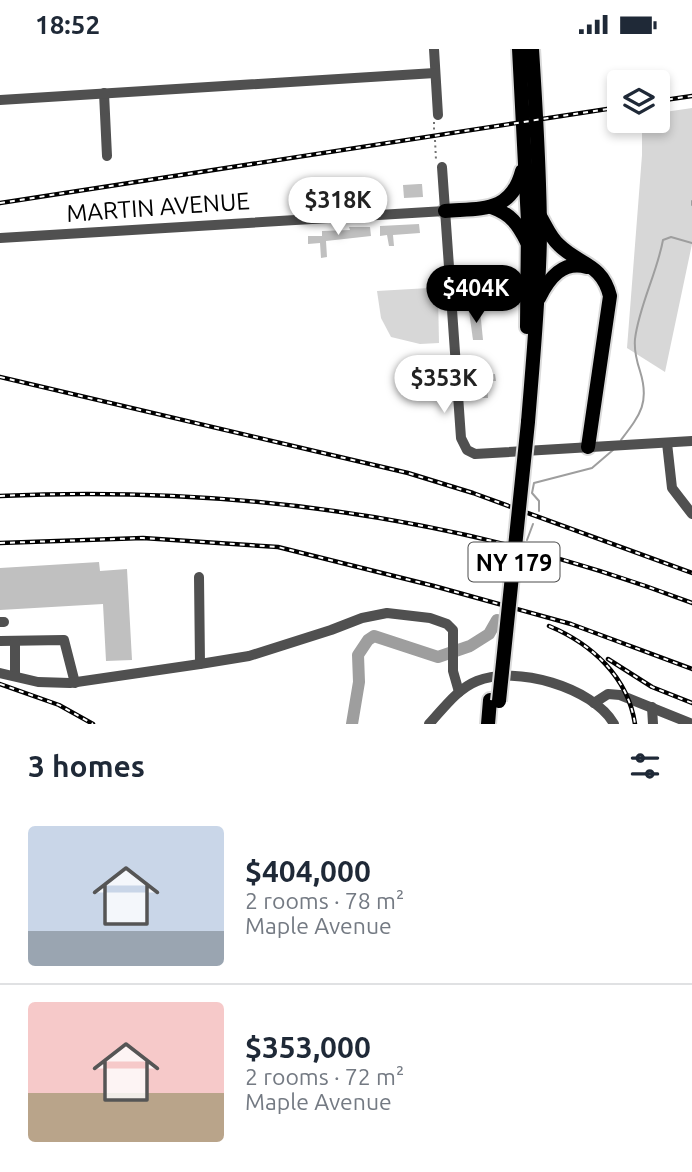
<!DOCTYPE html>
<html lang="en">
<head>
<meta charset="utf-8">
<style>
	:root { --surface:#fff; --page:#f6f6f7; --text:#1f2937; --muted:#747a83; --line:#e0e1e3; --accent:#000 }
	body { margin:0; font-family:Ubuntu,sans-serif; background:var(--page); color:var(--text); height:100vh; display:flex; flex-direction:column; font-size:26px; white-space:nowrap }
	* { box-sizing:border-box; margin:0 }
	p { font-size:23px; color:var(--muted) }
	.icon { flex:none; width:38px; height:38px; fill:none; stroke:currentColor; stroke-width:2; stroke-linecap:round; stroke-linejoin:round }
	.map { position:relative; height:675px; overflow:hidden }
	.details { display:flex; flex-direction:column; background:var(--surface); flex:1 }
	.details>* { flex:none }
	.fabs { position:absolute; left:607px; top:21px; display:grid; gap:14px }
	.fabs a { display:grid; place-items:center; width:63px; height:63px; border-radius:7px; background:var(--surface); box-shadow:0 4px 10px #0003; font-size:35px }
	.price { position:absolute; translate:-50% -60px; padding:0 16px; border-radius:24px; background:#fff; color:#222; font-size:23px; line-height:46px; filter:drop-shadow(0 2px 4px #0008) }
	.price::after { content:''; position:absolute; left:50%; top:42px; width:21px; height:16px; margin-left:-10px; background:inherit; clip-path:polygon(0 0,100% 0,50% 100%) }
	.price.current { background:var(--accent); color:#fff }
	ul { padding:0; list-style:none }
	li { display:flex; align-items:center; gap:21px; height:175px; padding:0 28px }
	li+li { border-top:2px solid var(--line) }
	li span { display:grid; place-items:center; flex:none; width:196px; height:140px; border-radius:7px; color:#555 }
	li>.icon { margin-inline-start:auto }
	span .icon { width:84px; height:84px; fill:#fffc; stroke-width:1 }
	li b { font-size:30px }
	h2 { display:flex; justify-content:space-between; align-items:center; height:84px; padding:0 28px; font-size:30px }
	.status { display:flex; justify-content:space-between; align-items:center; height:49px; padding:0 35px; background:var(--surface); direction:ltr }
	.status svg { height:19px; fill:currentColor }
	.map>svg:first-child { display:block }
</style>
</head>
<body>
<div class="status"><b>18:52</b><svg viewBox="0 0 49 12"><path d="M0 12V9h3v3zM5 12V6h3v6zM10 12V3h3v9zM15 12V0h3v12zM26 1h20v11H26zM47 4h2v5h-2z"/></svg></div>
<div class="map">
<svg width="692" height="675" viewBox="0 0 692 675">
	<rect width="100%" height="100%" fill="#fff"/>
	<g fill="#d7d7d7">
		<polygon points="692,59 692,195 665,323 627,299 642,106 642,72 658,72 658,64"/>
		<polygon points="429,239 438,245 439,294 420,295 391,288 381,269 377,242"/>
	</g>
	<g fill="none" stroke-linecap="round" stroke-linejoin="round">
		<g stroke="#9e9e9e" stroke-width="2">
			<polyline points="692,152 692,156"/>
			<path d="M621,391C640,366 650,354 640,322C637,313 634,301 635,290C639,257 657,224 663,191L671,188L692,194"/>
			<polyline points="539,462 539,452 532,444 534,434 592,419 613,401"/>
			<polyline points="527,491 533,475"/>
			<polyline points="517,537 524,517"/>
			<polyline points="497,571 502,563"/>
		</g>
		<polyline stroke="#9e9e9e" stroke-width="12" points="352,675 359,633 358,606 368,591 374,587 438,608 470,597 489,585 497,571"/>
	</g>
	<g fill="#c0c0c0">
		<polygon points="419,135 422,135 423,148 404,149 403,136"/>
		<polygon points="419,175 420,184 393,186 394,197 389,197 387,186 380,187 380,177"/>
		<polygon points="349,178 370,178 371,187 326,192 327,208 321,209 320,194 308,195 308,187 322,187 322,182 350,181"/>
		<polygon points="480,261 483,291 473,291 469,262"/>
		<polygon points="495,325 496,332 491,332 491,335 487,335 488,349 477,349 477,326"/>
		<polygon points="99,513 100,522 127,520 132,611 106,612 103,555 0,561 0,519"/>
	</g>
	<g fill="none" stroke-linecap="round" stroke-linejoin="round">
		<g stroke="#dbdbdb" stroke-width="18">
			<g id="highway">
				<polyline points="519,0 528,173 527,278"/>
				<path d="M491,158C511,165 518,175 527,193"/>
				<path d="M445,162C482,159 511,164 522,122"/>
				<path d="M540,167C546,177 550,188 559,196C579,216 602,214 610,247L588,398"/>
				<path d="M539,249C549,229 563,211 587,218"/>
				<path d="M528,373C533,311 539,249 540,187C540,124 536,62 532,0"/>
				<polyline points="488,675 490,651"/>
			</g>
		</g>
		<g stroke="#727272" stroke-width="2" stroke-dasharray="2 3.5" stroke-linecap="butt">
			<polyline points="434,73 434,82"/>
			<polyline points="435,91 436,111"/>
		</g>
		<g stroke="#505050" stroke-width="10">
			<polyline points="434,0 438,66"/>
			<polyline points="104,44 107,107"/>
			<polyline points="0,51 435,24"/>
			<polyline points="442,118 461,389 467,401 475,405 692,392"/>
			<polyline points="0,189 445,162"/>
			<polyline points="667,394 672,439 692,465"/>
			<polyline points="199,528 200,615"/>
			<polyline points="0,573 4,573"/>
			<polyline points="0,592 64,591 75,634"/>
			<polyline points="15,592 15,627"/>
			<polyline points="0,624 38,633 70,634 200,615 249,607 331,581 362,569 387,564 430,569 447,575 453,581 453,622 459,643"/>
			<polyline points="594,654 608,645 620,646 692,675"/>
			<polyline points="652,658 653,675"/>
			<path d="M429,675C443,660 457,640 477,632C515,616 593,638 614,675"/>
		</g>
		<use href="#highway" stroke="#000" stroke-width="14"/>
		<g stroke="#000" stroke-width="4.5">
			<g id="rail">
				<polyline points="658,52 692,47"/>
				<polyline points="0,154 620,58"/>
				<polyline points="0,328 408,424 473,444 692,524"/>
				<path d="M0,447C238,436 469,469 692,554"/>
				<polyline points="0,494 143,489 278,498 434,537 571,575 692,620"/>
				<path d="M549,577C592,595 628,628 635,675"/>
				<polyline points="608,610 652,638 692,654"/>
				<polyline points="0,635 59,656 93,675"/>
			</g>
		</g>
		<use href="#rail" stroke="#fff" stroke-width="2" stroke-dasharray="5" stroke-linecap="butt"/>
		<g stroke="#dbdbdb" stroke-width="18" stroke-linecap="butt">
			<polyline id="highway-bridge" points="499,652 528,373"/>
		</g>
		<use href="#highway-bridge" stroke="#000" stroke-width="14"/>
	</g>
	<g text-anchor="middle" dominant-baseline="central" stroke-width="5" stroke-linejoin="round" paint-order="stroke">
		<rect fill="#fff" stroke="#4c4c4c" stroke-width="2" x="468.5" y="493.5" width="91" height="39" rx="5"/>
		<g font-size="23" font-weight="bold" fill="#000">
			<text x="514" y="513">NY 179</text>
		</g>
		<g font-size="24" fill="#000" stroke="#fff">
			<text transform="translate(158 158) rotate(-4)">MARTIN AVENUE</text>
		</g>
	</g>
</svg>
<div class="fabs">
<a><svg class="icon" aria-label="layers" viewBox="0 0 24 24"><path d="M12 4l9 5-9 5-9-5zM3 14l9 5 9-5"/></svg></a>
</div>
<b class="price" style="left:338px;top:188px">$318K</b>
<b class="price current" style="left:476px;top:276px">$404K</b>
<b class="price" style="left:444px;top:366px">$353K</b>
</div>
<section class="details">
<h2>3 homes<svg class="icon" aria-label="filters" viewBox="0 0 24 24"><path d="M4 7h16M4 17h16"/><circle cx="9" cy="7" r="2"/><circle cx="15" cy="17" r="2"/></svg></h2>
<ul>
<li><span style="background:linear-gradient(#c9d6e8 75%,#9aa5b1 0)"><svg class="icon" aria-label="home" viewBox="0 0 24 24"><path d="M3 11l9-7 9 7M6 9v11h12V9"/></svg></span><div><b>$404,000</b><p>2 rooms · 78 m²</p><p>Maple Avenue</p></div></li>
<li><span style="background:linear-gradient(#f6c9c9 65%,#b9a48a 0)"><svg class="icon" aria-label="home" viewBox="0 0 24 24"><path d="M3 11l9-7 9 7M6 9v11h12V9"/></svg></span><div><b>$353,000</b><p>2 rooms · 72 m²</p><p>Maple Avenue</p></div></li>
</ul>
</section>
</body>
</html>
